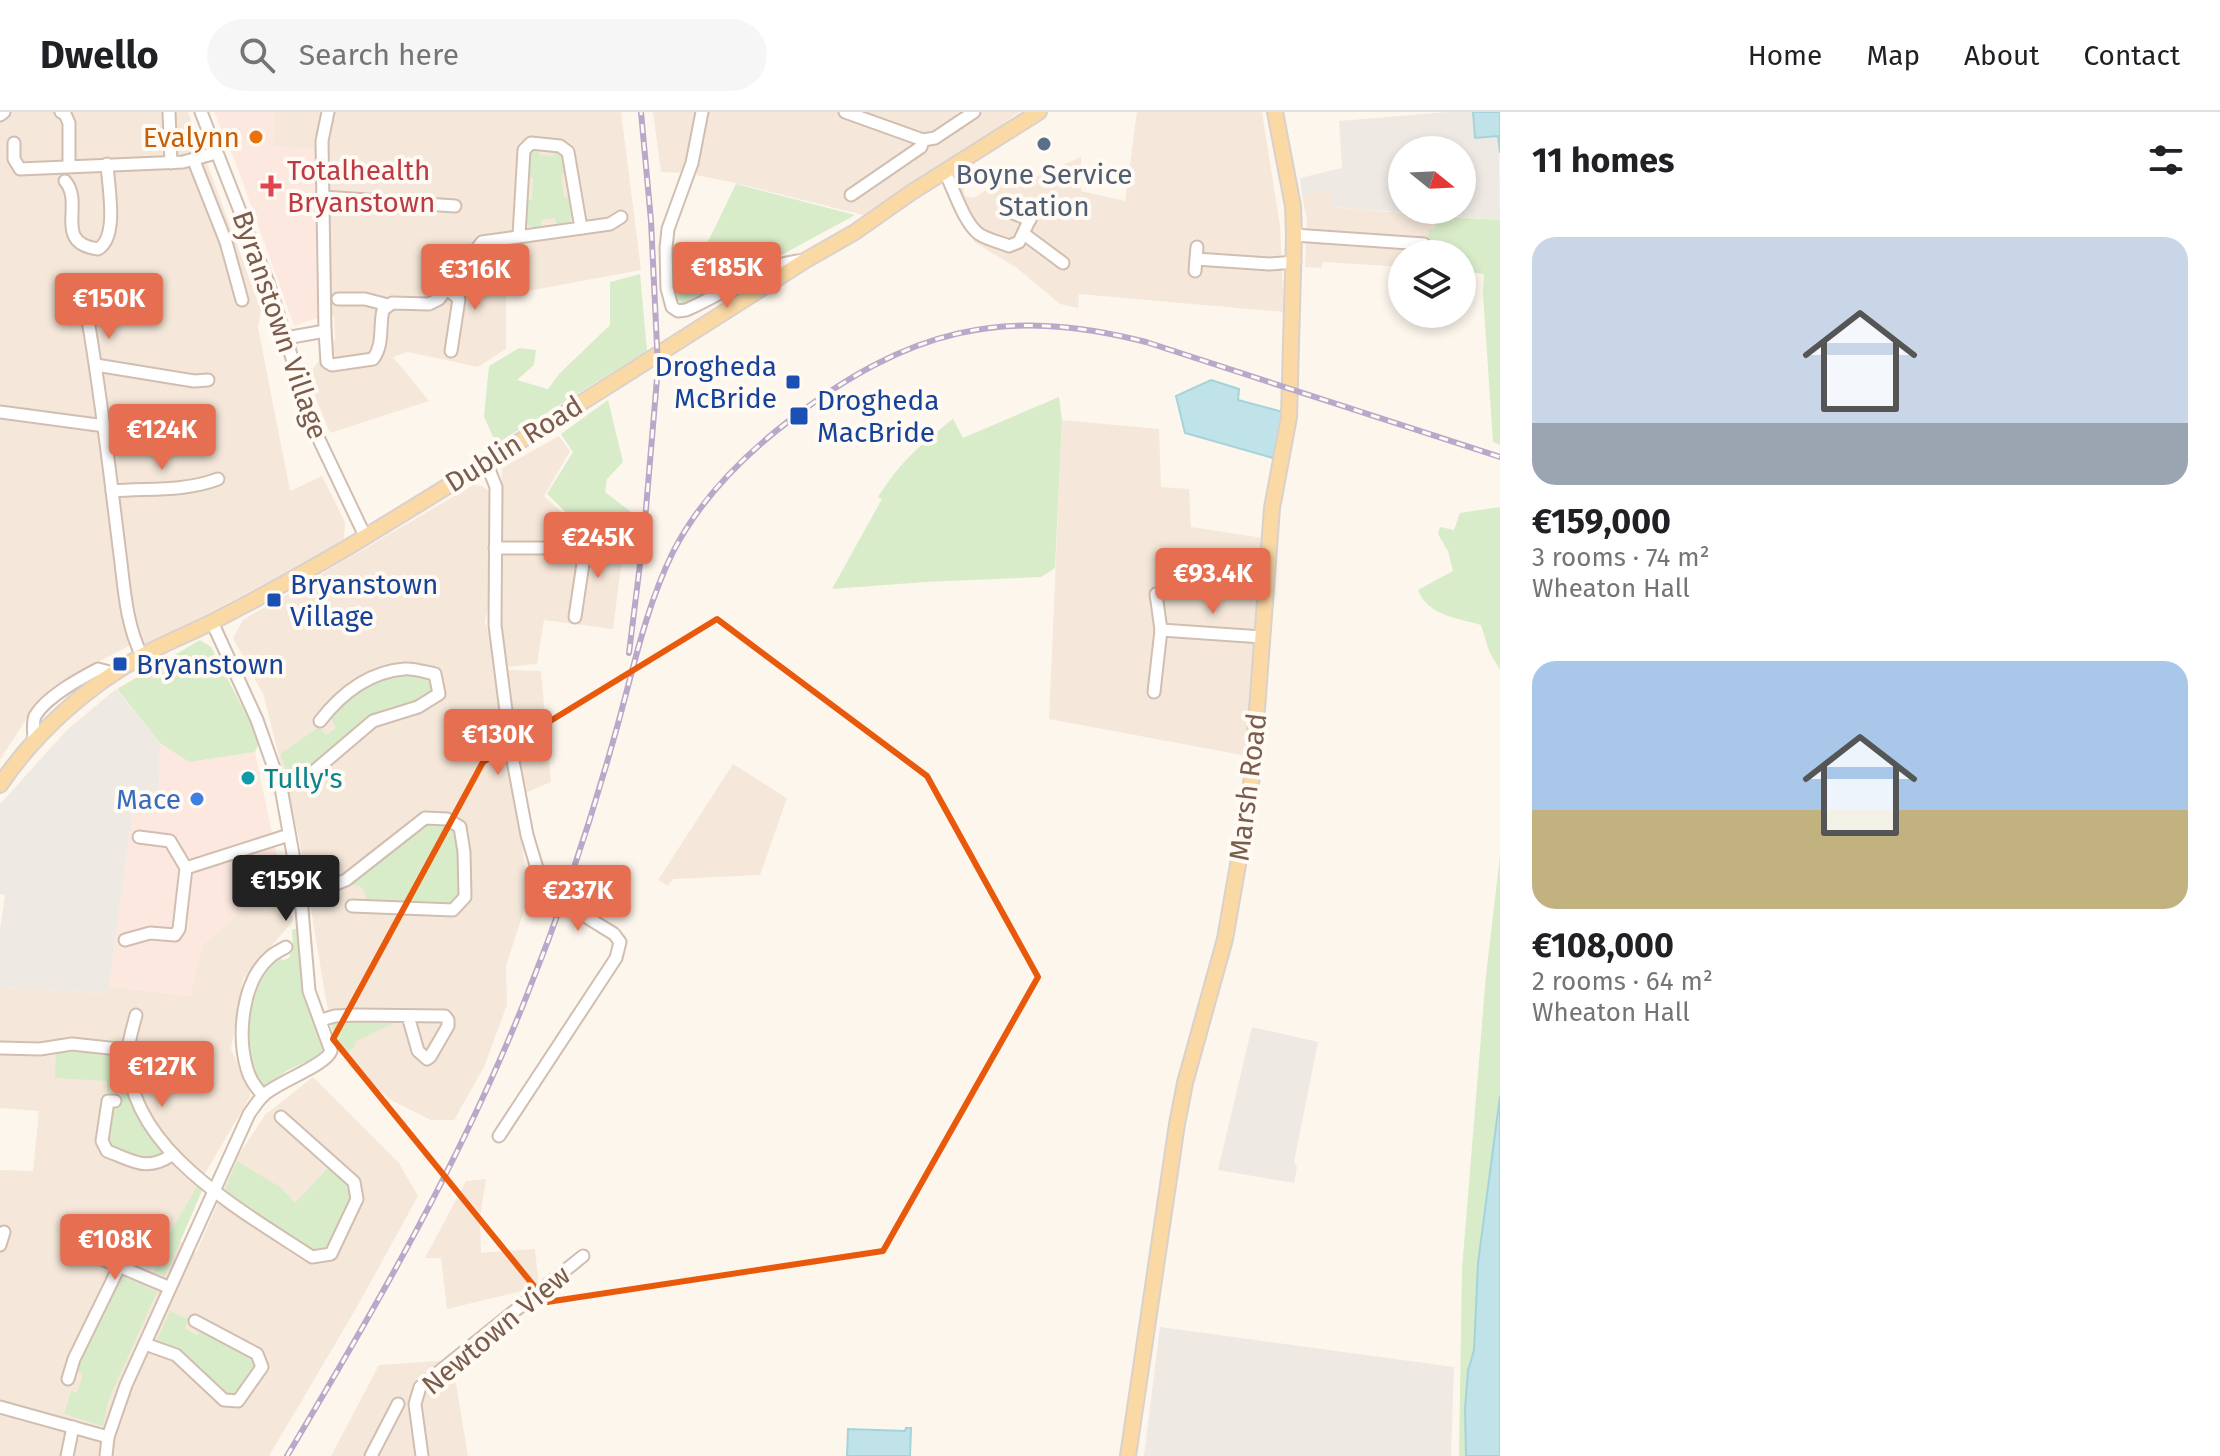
<!DOCTYPE html>
<html lang="en">
<head>
<meta charset="utf-8">
<style>
	:root { --surface:#fff; --page:#f6f6f6; --text:#202124; --muted:#757577; --line:#e0e0e0; --accent:#e76f51 }
	body { margin:0; font-family:"Fira Sans",sans-serif; background:var(--page); color:var(--text); height:100vh; display:flex; flex-direction:column; font-size:30px; white-space:nowrap }
	* { box-sizing:border-box; margin:0 }
	p { font-size:26px; color:var(--muted) }
	.icon { flex:none; width:44px; height:44px; fill:none; stroke:currentColor; stroke-width:2; stroke-linecap:round; stroke-linejoin:round }
	.map { position:relative; flex:1; overflow:hidden }
	.side { display:flex; flex-direction:column; background:var(--surface); width:720px }
	.side>* { flex:none }
	.needle { width:52px; rotate:108deg }
	.controls { position:absolute; left:1388px; top:24px; display:grid; gap:16px }
	.controls a { display:grid; place-items:center; width:88px; height:88px; border-radius:50%; background:var(--surface); box-shadow:0 4px 12px #0003; font-size:40px }
	.price { position:absolute; translate:-50% -68px; padding:0 18px; border-radius:8px; background:var(--accent); color:#fff; font-size:26px; line-height:52px; filter:drop-shadow(0 2px 4px #0008) }
	.price::after { content:''; position:absolute; left:50%; top:48px; width:24px; height:18px; margin-left:-12px; background:inherit; clip-path:polygon(0 0,100% 0,50% 100%) }
	.price.selected { background:#222; color:#fff }
	ul { padding:0; list-style:none }
	li { display:grid; align-content:center; gap:16px; height:424px; padding:0 32px }
	li span { display:grid; place-items:center; height:248px; border-radius:24px; color:#555 }
	li>.icon { margin-inline-start:auto }
	span .icon { width:144px; height:144px; fill:#fffc; stroke-width:1 }
	li b { font-size:34px }
	h2 { display:flex; justify-content:space-between; align-items:center; height:96px; padding:0 32px; font-size:34px }
	header { display:flex; align-items:center; gap:48px; box-sizing:border-box; height:112px; padding:0 40px; background:var(--surface); border-bottom:2px solid var(--line) }
	header strong { font-size:38px }
	nav { display:flex; gap:44px; margin-inline-start:auto; font-size:28px }
	.search { width:560px; height:72px; background:var(--page); display:flex; align-items:center; gap:20px; box-sizing:border-box; padding:0 28px; border-radius:44px; color:var(--muted); font-size:30px }
	main { display:flex; flex:1; min-height:0 }
	.map>svg:first-child { display:block }
</style>
</head>
<body>
<header>
<strong>Dwello</strong>
<div class="search"><svg class="icon" aria-label="search" viewBox="0 0 24 24"><circle cx="10" cy="10" r="6"/><path d="M15 15l6 6"/></svg>Search here</div>
<nav><a>Home</a><a>Map</a><a>About</a><a>Contact</a></nav>
</header>
<main>
<div class="map">
<svg width="1500" height="1344" viewBox="0 0 1500 1344">
	<rect width="100%" height="100%" fill="#fdf6ec"/>
	<g fill="#f5e8da">
		<polygon points="0,0 188,0 261,198 258,215 290,379 322,364 345,410 344,430 142,536 136,530 59,571 34,595 0,648"/>
		<polygon points="274,0 621,0 641,158 506,183 506,237 478,255 408,240 393,245 429,289 330,321 307,265 335,227 334,204 318,206 315,37 273,35"/>
		<polygon points="653,0 1019,0 875,106 731,70 685,61 661,60"/>
		<polygon points="1137,0 1262,0 1280,114 1284,200 1079,182 1078,196 1060,192 1017,156 974,130 952,85 946,81 962,70 965,84 974,86 1009,63 1034,66 1081,45 1081,79 1125,89"/>
		<polygon points="1331,79 1333,95 1436,104 1435,118 1429,118 1425,142 1402,142 1402,155 1323,150 1321,156 1305,155 1307,108 1302,84"/>
		<polygon points="1062,308 1159,317 1161,375 1189,377 1191,415 1263,426 1247,644 1049,607"/>
		<polygon points="559,324 570,339 544,384 570,408 626,417 613,517 544,508 537,552 505,555 502,509 502,356"/>
		<polygon points="473,373 482,374 489,379 492,386 490,488 485,510 495,540 529,783 506,854 507,893 484,955 454,1008 431,1008 391,988 350,955 327,894 300,731 264,584 233,526 243,508"/>
		<polygon points="507,558 541,559 551,670 523,682"/>
		<polygon points="733,652 787,686 760,763 673,767 668,774 658,768"/>
		<polygon points="281,763 293,809 243,867 231,937 251,983 170,1121 196,1141 238,1044 265,1003 313,965 399,1051 418,1084 357,1195 269,1344 0,1344 0,1058 33,1059 39,999 0,996 0,876 108,881 109,874 190,884 202,833"/>
		<polygon points="486,1067 480,1105 481,1141 535,1137 539,1175 447,1197 441,1146 425,1146 466,1069"/>
		<polygon points="452,1248 468,1344 331,1344 379,1253"/>
	</g>
	<g fill="#fde8e0">
		<polygon points="214,0 274,0 273,35 315,36 318,206 294,214 237,54"/>
		<polygon points="160,631 189,650 255,640 281,763 202,833 190,884 109,874 134,689 159,687"/>
	</g>
	<g fill="#efe9e4" fill-rule="evenodd">
		<path d="M1447,0H1473L1475,26L1499,24L1500,108L1333,95L1331,79L1302,84L1300,66L1342,56L1339,9ZM1402,38H1462V98H1402Z"/>
		<polygon points="116,577 160,631 159,688 134,690 108,881 0,876 0,818 5,783 0,782 0,692 68,617"/>
		<polygon points="1252,915 1318,930 1294,1050 1297,1055 1294,1071 1218,1058"/>
		<polygon points="1160,1215 1454,1255 1451,1344 1144,1344"/>
	</g>
	<g fill="#d8ecc9">
		<path d="M540,35L539,43L553,44L555,37L563,40L568,61L561,63L564,85L571,84L573,104L569,110L557,113L555,106L541,108V115C522,118 524,103 524,88H532L533,66L525,65L530,37Z"/>
		<polygon points="736,72 855,103 695,190 683,192 674,185 671,147 702,142"/>
		<polygon points="1436,104 1500,108 1500,333 1493,330 1483,182 1484,162 1462,159 1462,142 1425,142 1429,117 1435,117"/>
		<polygon points="640,162 647,239 496,332 484,304 489,254 519,236 536,238 534,253 517,268 548,277 560,261 610,213 610,170"/>
		<path d="M1059,285L1062,308L1055,456L1041,465L925,470L832,477L882,387L878,385C900,350 921,332 953,307L963,326Z"/>
		<polygon points="608,288 623,350 607,367 605,380 631,400 630,412 572,406 547,382 573,340 561,322"/>
		<path d="M1500,395V558L1489,539L1481,513C1458,506 1428,504 1418,478L1453,459L1448,439L1438,422L1440,415L1454,418L1460,401Z"/>
		<polygon points="200,528 211,535 260,629 255,640 189,650 160,631 117,577"/>
		<path d="M419,563L430,566L434,574L432,583L415,591L378,601L304,663L289,666L280,642L319,615L326,623L336,616L330,604C359,575 379,565 419,563Z"/>
		<polygon points="443,710 454,716 456,724 461,779 458,787 451,792 366,790 365,780 359,774 350,773 424,712"/>
		<polygon points="1500,744 1500,984 1478,1151 1474,1238 1468,1259 1465,1297 1466,1344 1459,1344 1462,1157 1486,863"/>
		<path d="M297,816L304,881L324,939L322,943L288,958L265,974C243,961 245,898 254,877C259,865 268,856 277,846L284,848L289,846L293,836L292,818Z"/>
		<polygon points="344,908 400,908 355,930 354,935 342,943 331,914 337,909"/>
		<polygon points="68,937 115,940 121,945 130,988 162,1038 161,1045 143,1048 110,1034 106,1027 111,997 119,996 121,983 107,980 107,969 55,966 56,940"/>
		<polygon points="237,1049 280,1075 295,1091 328,1056 350,1076 351,1091 330,1133 314,1140 304,1136 224,1079"/>
		<polygon points="197,1074 202,1079 165,1164 154,1160 170,1121"/>
		<polygon points="123,1164 157,1180 108,1289 103,1314 64,1302 71,1279 77,1281 83,1262 76,1258 89,1227"/>
		<polygon points="170,1199 188,1207 185,1217 197,1223 202,1217 253,1245 255,1251 236,1283 231,1285 180,1239 156,1230"/>
	</g>
	<g fill="#bfe3e8" stroke="#a5d3da" stroke-width="2">
		<polygon points="1473,0 1500,0 1500,41 1498,24 1475,26"/>
		<polygon points="1211,268 1239,277 1238,288 1283,300 1273,346 1185,321 1176,284"/>
		<polygon points="1500,984 1500,1344 1466,1344 1465,1297 1468,1259 1474,1238 1478,1151"/>
		<polygon points="906,1316 911,1316 910,1344 847,1344 848,1317 905,1319"/>
	</g>
	<g fill="none" stroke-linecap="round" stroke-linejoin="round">
		<g stroke="#d1beb0" stroke-width="15">
			<g id="minor">
				<polyline points="61,0 65,2 69,11 69,53"/>
				<polyline points="169,0 171,51"/>
				<polyline points="201,0 269,173 315,319 365,424"/>
				<path d="M328,0L322,29L325,219L327,250L332,253L373,247C384,233 379,215 383,198L392,191L429,192L439,187L482,130L610,112L621,105"/>
				<path d="M702,0L692,51L668,117L666,136L667,176L672,195L678,199L686,198C726,181 762,151 806,148"/>
				<polyline points="845,0 923,28 935,26 974,0"/>
				<polyline points="0,3 4,0"/>
				<polyline points="14,31 14,47 20,57 183,50 216,41"/>
				<polyline points="194,49 226,130 242,188"/>
				<path d="M945,60C954,78 964,111 979,122C988,128 1000,130 1009,134L1019,130L1036,94"/>
				<path d="M65,69C85,92 52,131 98,137C119,125 108,74 107,52"/>
				<polyline points="851,83 921,35 923,28"/>
				<polyline points="323,85 455,94"/>
				<polyline points="1013,101 1030,108"/>
				<polyline points="1024,122 1063,151"/>
				<polyline points="519,123 524,38 531,31 560,34 568,40 581,116"/>
				<polyline points="1294,123 1424,132"/>
				<polyline points="1196,147 1269,152 1295,150"/>
				<polyline points="1195,159 1197,135"/>
				<polyline points="448,178 459,187 451,239"/>
				<polyline points="338,187 365,187 388,193"/>
				<path d="M92,201L88,209L90,220C102,292 110,363 119,435C124,471 125,511 142,544"/>
				<polyline points="286,226 325,219"/>
				<polyline points="96,253 194,269 208,268"/>
				<polyline points="0,300 105,314"/>
				<polyline points="486,350 496,375 495,513 511,638 527,723 536,753 547,782 556,790"/>
				<path d="M112,379C149,376 183,380 218,367"/>
				<polyline points="495,436 549,436 553,439 585,444"/>
				<polyline points="575,505 587,425"/>
				<polyline points="1161,518 1262,525"/>
				<polyline points="1154,580 1161,518 1156,482"/>
				<path d="M34,629C34,621 32,611 35,604C46,585 79,567 98,557L113,561"/>
				<path d="M281,676L306,666L373,609L418,595L439,582L435,562C425,560 413,556 404,557C368,560 341,582 320,609"/>
				<polyline points="186,756 289,723"/>
				<polyline points="301,786 346,768 425,706 447,707 460,715 464,740 465,785 453,798 352,794"/>
				<polyline points="125,828 150,821 175,823 179,817 186,756 170,729 139,725"/>
				<path d="M136,903C133,915 129,927 128,939C124,1036 243,1099 312,1145L331,1142L357,1087L354,1070L281,1005"/>
				<polyline points="321,908 335,904 356,903 445,904 448,908 448,914 430,945 427,947 418,939 408,904"/>
				<polyline points="0,936 40,937 72,932 128,938"/>
				<path d="M263,984C256,975 250,968 247,957C237,923 242,869 270,845C274,841 281,838 286,835"/>
				<path d="M115,989H108L102,1029L107,1039C134,1049 146,1060 172,1043"/>
				<polyline points="499,1024 616,846 620,830 614,822"/>
				<polyline points="0,1133 4,1120"/>
				<polyline points="71,1134 168,1175"/>
				<polyline points="145,1232 176,1243 224,1288 238,1289 262,1255 257,1242 195,1209"/>
				<polyline points="68,1267 74,1247 120,1153"/>
				<polyline points="0,1295 108,1325"/>
				<polyline points="67,1344 73,1315"/>
				<path d="M106,1344L108,1325L126,1273L249,1002C254,995 259,987 265,982C280,969 326,953 331,939L309,879L301,786L281,676L257,608L212,510"/>
				<polyline points="371,1344 398,1292"/>
				<polyline points="422,1344 415,1292 420,1275 583,1144"/>
			</g>
		</g>
		<g stroke="#dad1cd" stroke-width="18">
			<g id="major">
				<path d="M0,673C35,621 87,574 142,544C164,531 189,522 212,510C257,487 302,462 345,437C500,343 653,246 806,148L855,120L912,80L1039,0"/>
				<polyline points="1128,1344 1177,1012 1185,971 1225,827 1246,707 1252,664 1272,396 1289,305 1294,123 1293,94 1275,0"/>
			</g>
		</g>
		<use href="#minor" stroke="#fff" stroke-width="11"/>
		<use href="#major" stroke="#fbd9a5" stroke-width="14"/>
		<g stroke="#b9a8c9" stroke-width="6">
			<g id="rail">
				<polyline points="629,541 644,420 658,255 651,109 641,0"/>
				<path d="M287,1344C376,1195 463,1045 527,883C560,801 588,718 612,633C631,569 643,501 673,440C700,387 743,344 790,308C908,218 1002,193 1146,230L1500,345"/>
			</g>
		</g>
		<use href="#rail" stroke="#fffaf3" stroke-width="3" stroke-dasharray="9" stroke-linecap="butt"/>
		<g stroke="#d1beb0" stroke-width="15" stroke-linecap="butt">
			<polyline id="minor-bridge" points="556,790 572,796 614,822"/>
		</g>
		<use href="#minor-bridge" stroke="#fff" stroke-width="11"/>
	</g>
	<path fill="none" stroke="#e8590c" stroke-width="6" stroke-linejoin="round" d="M717,507L927,664L1038,865L883,1139L547,1190L333,927L483,650Z"/>
	<circle fill="#e8710a" stroke="#fffaf3" stroke-width="3" cx="256" cy="25" r="8"/>
	<circle fill="#5c6f8a" stroke="#fffaf3" stroke-width="3" cx="1044" cy="32" r="8"/>
	<path fill="#e0444e" stroke="#fffaf3" stroke-width="3" d="M267 62h8v8h8v8h-8v8h-8v-8h-8v-8h8z"/>
	<g fill="#1a4fb4" stroke="#fffaf3" stroke-width="3">
		<rect x="785" y="262" width="16" height="16" rx="4"/>
		<rect x="789" y="294" width="20" height="20" rx="4"/>
		<rect x="266" y="480" width="16" height="16" rx="4"/>
		<rect x="112" y="544" width="16" height="16" rx="4"/>
	</g>
	<circle fill="#0f9aa8" stroke="#fffaf3" stroke-width="3" cx="248" cy="666" r="8"/>
	<circle fill="#3f7fe0" stroke="#fffaf3" stroke-width="3" cx="197" cy="687" r="8"/>
	<g text-anchor="middle" dominant-baseline="central" stroke-width="8" stroke-linejoin="round" paint-order="stroke">
		<g font-size="28" fill="#c56008" stroke="#fffaf3" text-anchor="end">
			<text x="240" y="25">Evalynn</text>
		</g>
		<g font-size="28" fill="#be3a42" stroke="#fffaf3" text-anchor="start">
			<text x="287" y="58">Totalhealth<tspan x="287" dy="32">Bryanstown</tspan></text>
		</g>
		<g font-size="28" fill="#4e5e75" stroke="#fffaf3">
			<text x="1044" y="62">Boyne Service<tspan x="1044" dy="32">Station</tspan></text>
		</g>
		<g font-size="28" fill="#7a5c4d" stroke="#fffaf3">
			<text transform="translate(280 213) rotate(71)">Byranstown Village</text>
			<text transform="translate(514 332) rotate(-32)">Dublin Road</text>
			<text transform="translate(1248 675) rotate(-83)">Marsh Road</text>
			<text transform="translate(496 1218) rotate(-40)">Newtown View</text>
		</g>
		<g font-size="28" fill="#164399" stroke="#fffaf3" text-anchor="start">
			<text x="777" y="254" text-anchor="end">Drogheda<tspan x="777" dy="32">McBride</tspan></text>
			<text x="817" y="288">Drogheda<tspan x="817" dy="32">MacBride</tspan></text>
			<text x="290" y="472">Bryanstown<tspan x="290" dy="32">Village</tspan></text>
			<text x="136" y="552">Bryanstown</text>
		</g>
		<g font-size="28" fill="#0d838f" stroke="#fffaf3" text-anchor="start">
			<text x="264" y="666">Tully's</text>
		</g>
		<g font-size="28" fill="#366cbe" stroke="#fffaf3" text-anchor="end">
			<text x="181" y="687">Mace</text>
		</g>
	</g>
</svg>
<div class="controls">
<a><svg class="needle" viewBox="-14 -14 28 28"><path d="M0-13l5 13h-10z" fill="#e53935"/><path d="M0 13l5-13h-10z" fill="#757577"/></svg></a>
<a><svg class="icon" aria-label="layers" viewBox="0 0 24 24"><path d="M12 4l9 5-9 5-9-5zM3 14l9 5 9-5"/></svg></a>
</div>
<b class="price" style="left:727px;top:198px">€185K</b>
<b class="price" style="left:475px;top:200px">€316K</b>
<b class="price" style="left:109px;top:229px">€150K</b>
<b class="price" style="left:162px;top:360px">€124K</b>
<b class="price" style="left:598px;top:468px">€245K</b>
<b class="price" style="left:1213px;top:504px">€93.4K</b>
<b class="price" style="left:498px;top:665px">€130K</b>
<b class="price selected" style="left:286px;top:811px">€159K</b>
<b class="price" style="left:578px;top:821px">€237K</b>
<b class="price" style="left:162px;top:997px">€127K</b>
<b class="price" style="left:115px;top:1170px">€108K</b>
</div>
<section class="side">
<h2>11 homes<svg class="icon" aria-label="filters" viewBox="0 0 24 24"><path d="M4 7h16M4 17h16"/><circle cx="9" cy="7" r="2"/><circle cx="15" cy="17" r="2"/></svg></h2>
<ul>
<li><span style="background:linear-gradient(#c9d6e8 75%,#9aa5b1 0)"><svg class="icon" aria-label="home" viewBox="0 0 24 24"><path d="M3 11l9-7 9 7M6 9v11h12V9"/></svg></span><div><b>€159,000</b><p>3 rooms · 74 m²</p><p>Wheaton Hall</p></div></li>
<li><span style="background:linear-gradient(#a9c7e8 60%,#c2b280 0)"><svg class="icon" aria-label="home" viewBox="0 0 24 24"><path d="M3 11l9-7 9 7M6 9v11h12V9"/></svg></span><div><b>€108,000</b><p>2 rooms · 64 m²</p><p>Wheaton Hall</p></div></li>
</ul>
</section>
</main>
</body>
</html>
